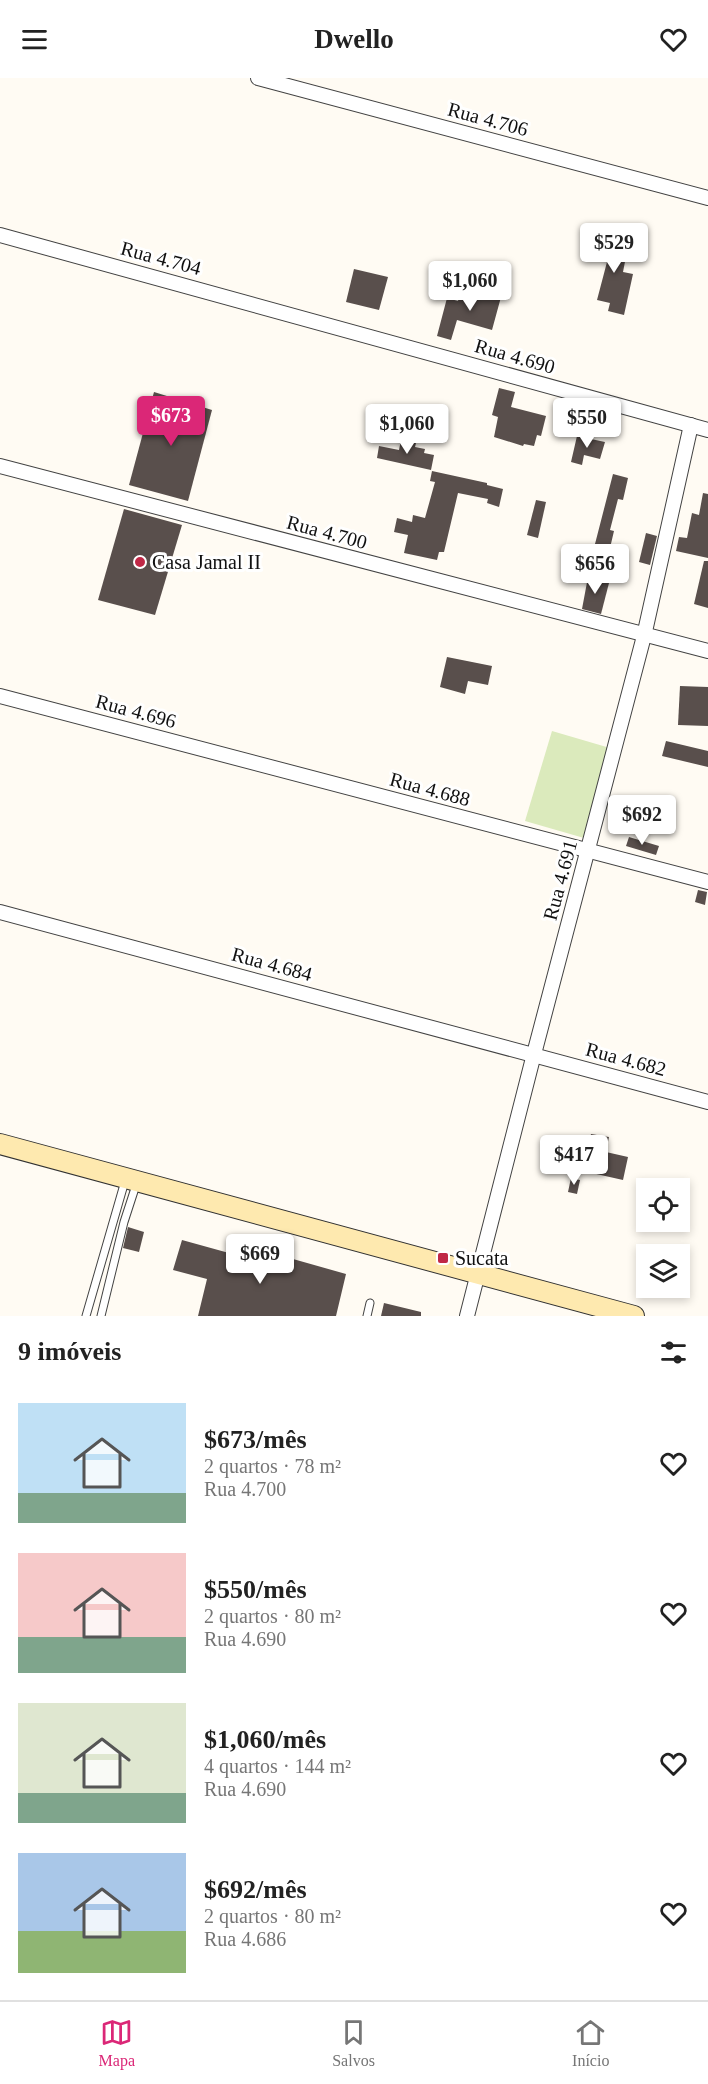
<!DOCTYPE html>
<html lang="pt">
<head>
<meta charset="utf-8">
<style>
	:root { --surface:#fff; --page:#f2f2f2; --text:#222; --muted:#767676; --line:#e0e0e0; --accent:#db2777 }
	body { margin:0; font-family:Georgia,serif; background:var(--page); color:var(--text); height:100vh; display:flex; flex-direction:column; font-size:22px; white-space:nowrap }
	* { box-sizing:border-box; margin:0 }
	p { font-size:20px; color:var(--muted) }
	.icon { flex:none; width:33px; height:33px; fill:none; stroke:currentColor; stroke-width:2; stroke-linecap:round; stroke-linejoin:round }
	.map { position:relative; height:1238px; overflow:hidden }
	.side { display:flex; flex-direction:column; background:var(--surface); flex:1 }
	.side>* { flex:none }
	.tools { position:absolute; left:636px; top:1100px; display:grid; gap:12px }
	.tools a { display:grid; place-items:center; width:54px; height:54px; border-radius:0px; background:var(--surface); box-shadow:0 3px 9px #0003; font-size:30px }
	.price { position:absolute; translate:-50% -51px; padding:0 14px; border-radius:6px; background:#fff; color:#222; font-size:20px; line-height:39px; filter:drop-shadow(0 2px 3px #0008) }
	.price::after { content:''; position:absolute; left:50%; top:36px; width:18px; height:14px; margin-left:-9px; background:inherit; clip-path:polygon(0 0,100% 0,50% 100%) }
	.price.selected { background:var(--accent); color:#fff }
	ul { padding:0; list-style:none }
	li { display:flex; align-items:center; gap:18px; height:150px; padding:0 18px }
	li span { display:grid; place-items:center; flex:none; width:168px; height:120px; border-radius:0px; color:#555 }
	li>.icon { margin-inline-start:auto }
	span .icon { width:72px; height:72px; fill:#fffc; stroke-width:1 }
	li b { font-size:26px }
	h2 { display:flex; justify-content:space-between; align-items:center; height:72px; padding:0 18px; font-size:26px }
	header { display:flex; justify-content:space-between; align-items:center; height:78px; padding:0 18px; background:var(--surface); font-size:27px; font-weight:700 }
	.menu { display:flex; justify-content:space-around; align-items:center; height:84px; border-top:2px solid var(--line); background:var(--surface); font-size:16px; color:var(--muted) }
	.menu a { display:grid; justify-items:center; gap:3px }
	.menu .selected { color:var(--accent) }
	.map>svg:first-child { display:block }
</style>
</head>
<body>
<header><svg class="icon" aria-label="menu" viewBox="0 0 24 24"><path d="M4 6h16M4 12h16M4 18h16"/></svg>Dwello<svg class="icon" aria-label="heart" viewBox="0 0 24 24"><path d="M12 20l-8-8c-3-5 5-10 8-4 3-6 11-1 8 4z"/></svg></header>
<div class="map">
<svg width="708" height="1238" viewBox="0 0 708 1238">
	<rect width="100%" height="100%" fill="#fffbf3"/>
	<polygon fill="#dbeabc" points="552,653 610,670 584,760 525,743"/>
	<g fill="#594f4c">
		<polygon points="601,159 629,163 623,194 633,196 624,237 608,233 610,225 597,222 607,184 595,181"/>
		<polygon points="354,191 388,199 379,232 346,224"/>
		<polygon points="495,205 504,208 492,252 457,242 451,262 437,258 447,220 458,223 460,215 490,221"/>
		<polygon points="499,310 515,314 511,329 546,338 541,358 537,357 534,368 524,366 523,368 494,359 498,339 492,337"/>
		<polygon points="154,314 212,332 188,423 129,407"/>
		<polygon points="577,358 605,364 600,381 584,377 582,387 571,384"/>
		<polygon points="401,362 416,365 415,369 425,371 424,375 434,377 431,392 377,380 379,368 399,372"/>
		<polygon points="432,393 487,405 487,407 503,411 499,429 487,425 488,421 458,415 444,474 439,474 437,482 404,475 408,457 394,454 397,440 412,444 413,437 425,440 435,404 430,403"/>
		<polygon points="613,396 628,400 623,422 618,421 610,452 614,453 610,470 595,466"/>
		<polygon points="703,415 708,416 708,480 676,473 679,459 687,460 692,435 699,437"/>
		<polygon points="536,422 546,424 538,460 527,457"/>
		<polygon points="124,431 182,447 155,537 98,522"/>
		<polygon points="646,455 657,458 650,487 639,484"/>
		<polygon points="704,483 708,483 708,530 694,526"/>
		<polygon points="588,499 609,505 601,536 582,531"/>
		<polygon points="447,579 492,588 488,607 468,603 465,616 440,609"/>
		<polygon points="680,608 708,609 708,648 678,647"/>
		<polygon points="666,663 708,673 708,689 662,678"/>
		<polygon points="629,759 659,768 656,777 626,768"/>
		<polygon points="698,812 707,814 705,827 695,824"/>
		<polygon points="591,1056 609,1059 606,1074 628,1079 623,1102 583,1093"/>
		<polygon points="571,1100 580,1102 577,1116 568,1114"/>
		<polygon points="128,1149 144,1154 139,1174 123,1170"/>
		<polygon points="182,1162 265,1185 267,1177 292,1183 293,1181 346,1196 336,1238 198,1238 207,1201 173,1192"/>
		<polygon points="384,1225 421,1234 421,1238 381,1238"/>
	</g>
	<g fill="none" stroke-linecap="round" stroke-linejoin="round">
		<g stroke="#434343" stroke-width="9">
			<g id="lane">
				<polyline points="86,1238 125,1103"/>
				<polyline points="101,1238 124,1144 137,1104"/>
				<polyline points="367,1238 370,1225"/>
			</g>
		</g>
		<g stroke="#434343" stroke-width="16">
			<g id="street">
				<polyline points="258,0 708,120"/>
				<polyline points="0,157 708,352"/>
				<polyline points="0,388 708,573"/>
				<polyline points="0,618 708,804"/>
				<polyline points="0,834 708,1024"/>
				<polyline points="467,1238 534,976 644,558 691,347"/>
			</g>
		</g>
		<g stroke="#323232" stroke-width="22">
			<polyline id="secondary" points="0,1066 634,1238"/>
		</g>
		<use href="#lane" stroke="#fff" stroke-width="7"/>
		<use href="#street" stroke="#fff" stroke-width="14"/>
		<use href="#secondary" stroke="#fee9af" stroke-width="20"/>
	</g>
	<g fill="#c02846" stroke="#fff" stroke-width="2">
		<circle cx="140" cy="484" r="6"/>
		<rect x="437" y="1174" width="12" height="12" rx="3"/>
	</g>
	<g text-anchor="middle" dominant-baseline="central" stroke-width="6" stroke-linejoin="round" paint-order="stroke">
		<g font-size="20" fill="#101010" stroke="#fff">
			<text transform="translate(488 41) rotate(15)">Rua 4.706</text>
			<text transform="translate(161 180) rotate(15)">Rua 4.704</text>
			<text transform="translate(515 278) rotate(16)">Rua 4.690</text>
			<text transform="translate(327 454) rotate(15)">Rua 4.700</text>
			<text transform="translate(136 633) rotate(15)">Rua 4.696</text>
			<text transform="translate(430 711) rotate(15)">Rua 4.688</text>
			<text transform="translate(560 802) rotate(-75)">Rua 4.691</text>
			<text transform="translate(272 886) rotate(15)">Rua 4.684</text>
			<text transform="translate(626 981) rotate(15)">Rua 4.682</text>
		</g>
		<g font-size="20" fill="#101010" stroke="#fff" text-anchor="start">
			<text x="152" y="484">Casa Jamal II</text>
			<text x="455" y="1180">Sucata</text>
		</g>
	</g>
</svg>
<div class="tools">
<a><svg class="icon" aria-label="locate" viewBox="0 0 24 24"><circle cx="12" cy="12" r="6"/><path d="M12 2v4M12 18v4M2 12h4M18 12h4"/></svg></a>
<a><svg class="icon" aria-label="layers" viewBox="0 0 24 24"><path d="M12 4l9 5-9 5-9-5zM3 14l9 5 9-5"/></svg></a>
</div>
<b class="price" style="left:614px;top:196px">$529</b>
<b class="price" style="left:470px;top:234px">$1,060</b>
<b class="price selected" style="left:171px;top:369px">$673</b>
<b class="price" style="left:587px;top:371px">$550</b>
<b class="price" style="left:407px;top:377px">$1,060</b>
<b class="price" style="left:595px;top:517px">$656</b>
<b class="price" style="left:642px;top:768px">$692</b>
<b class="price" style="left:574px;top:1108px">$417</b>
<b class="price" style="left:260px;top:1207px">$669</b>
</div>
<section class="side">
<h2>9 imóveis<svg class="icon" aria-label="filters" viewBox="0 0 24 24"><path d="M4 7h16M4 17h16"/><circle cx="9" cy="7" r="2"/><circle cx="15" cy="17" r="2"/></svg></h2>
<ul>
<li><span style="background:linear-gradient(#bfe0f5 75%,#7fa58c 0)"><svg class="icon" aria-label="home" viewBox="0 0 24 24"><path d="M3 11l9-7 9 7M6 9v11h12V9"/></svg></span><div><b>$673/mês</b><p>2 quartos · 78 m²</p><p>Rua 4.700</p></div><svg class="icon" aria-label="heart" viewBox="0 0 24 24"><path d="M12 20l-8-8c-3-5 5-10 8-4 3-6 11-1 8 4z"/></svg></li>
<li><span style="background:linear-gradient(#f6c9c9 70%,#7fa58c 0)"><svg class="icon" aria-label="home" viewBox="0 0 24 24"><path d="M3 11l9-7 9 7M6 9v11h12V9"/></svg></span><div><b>$550/mês</b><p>2 quartos · 80 m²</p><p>Rua 4.690</p></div><svg class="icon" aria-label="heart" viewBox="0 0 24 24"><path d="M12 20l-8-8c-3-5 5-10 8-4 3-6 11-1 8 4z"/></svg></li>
<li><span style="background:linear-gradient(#dfe7d0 75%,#7fa58c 0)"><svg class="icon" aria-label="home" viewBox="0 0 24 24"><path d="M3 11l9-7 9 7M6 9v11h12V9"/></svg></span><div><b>$1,060/mês</b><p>4 quartos · 144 m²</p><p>Rua 4.690</p></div><svg class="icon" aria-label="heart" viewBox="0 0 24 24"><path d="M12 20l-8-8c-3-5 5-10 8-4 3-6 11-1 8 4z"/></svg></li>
<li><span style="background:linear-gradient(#a9c7e8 65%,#8fb573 0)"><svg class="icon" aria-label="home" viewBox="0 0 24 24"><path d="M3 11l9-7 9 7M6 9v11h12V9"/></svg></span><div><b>$692/mês</b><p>2 quartos · 80 m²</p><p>Rua 4.686</p></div><svg class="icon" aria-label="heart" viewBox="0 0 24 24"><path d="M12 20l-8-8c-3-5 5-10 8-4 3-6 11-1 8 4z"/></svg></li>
</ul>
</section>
<nav class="menu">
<a class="selected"><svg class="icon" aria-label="map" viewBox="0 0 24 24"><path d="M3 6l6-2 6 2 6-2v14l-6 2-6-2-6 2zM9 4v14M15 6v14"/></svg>Mapa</a>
<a><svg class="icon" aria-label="saved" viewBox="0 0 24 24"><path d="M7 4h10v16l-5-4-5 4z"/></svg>Salvos</a>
<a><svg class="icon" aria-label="home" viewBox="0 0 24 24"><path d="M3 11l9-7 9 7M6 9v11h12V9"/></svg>Início</a>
</nav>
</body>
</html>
